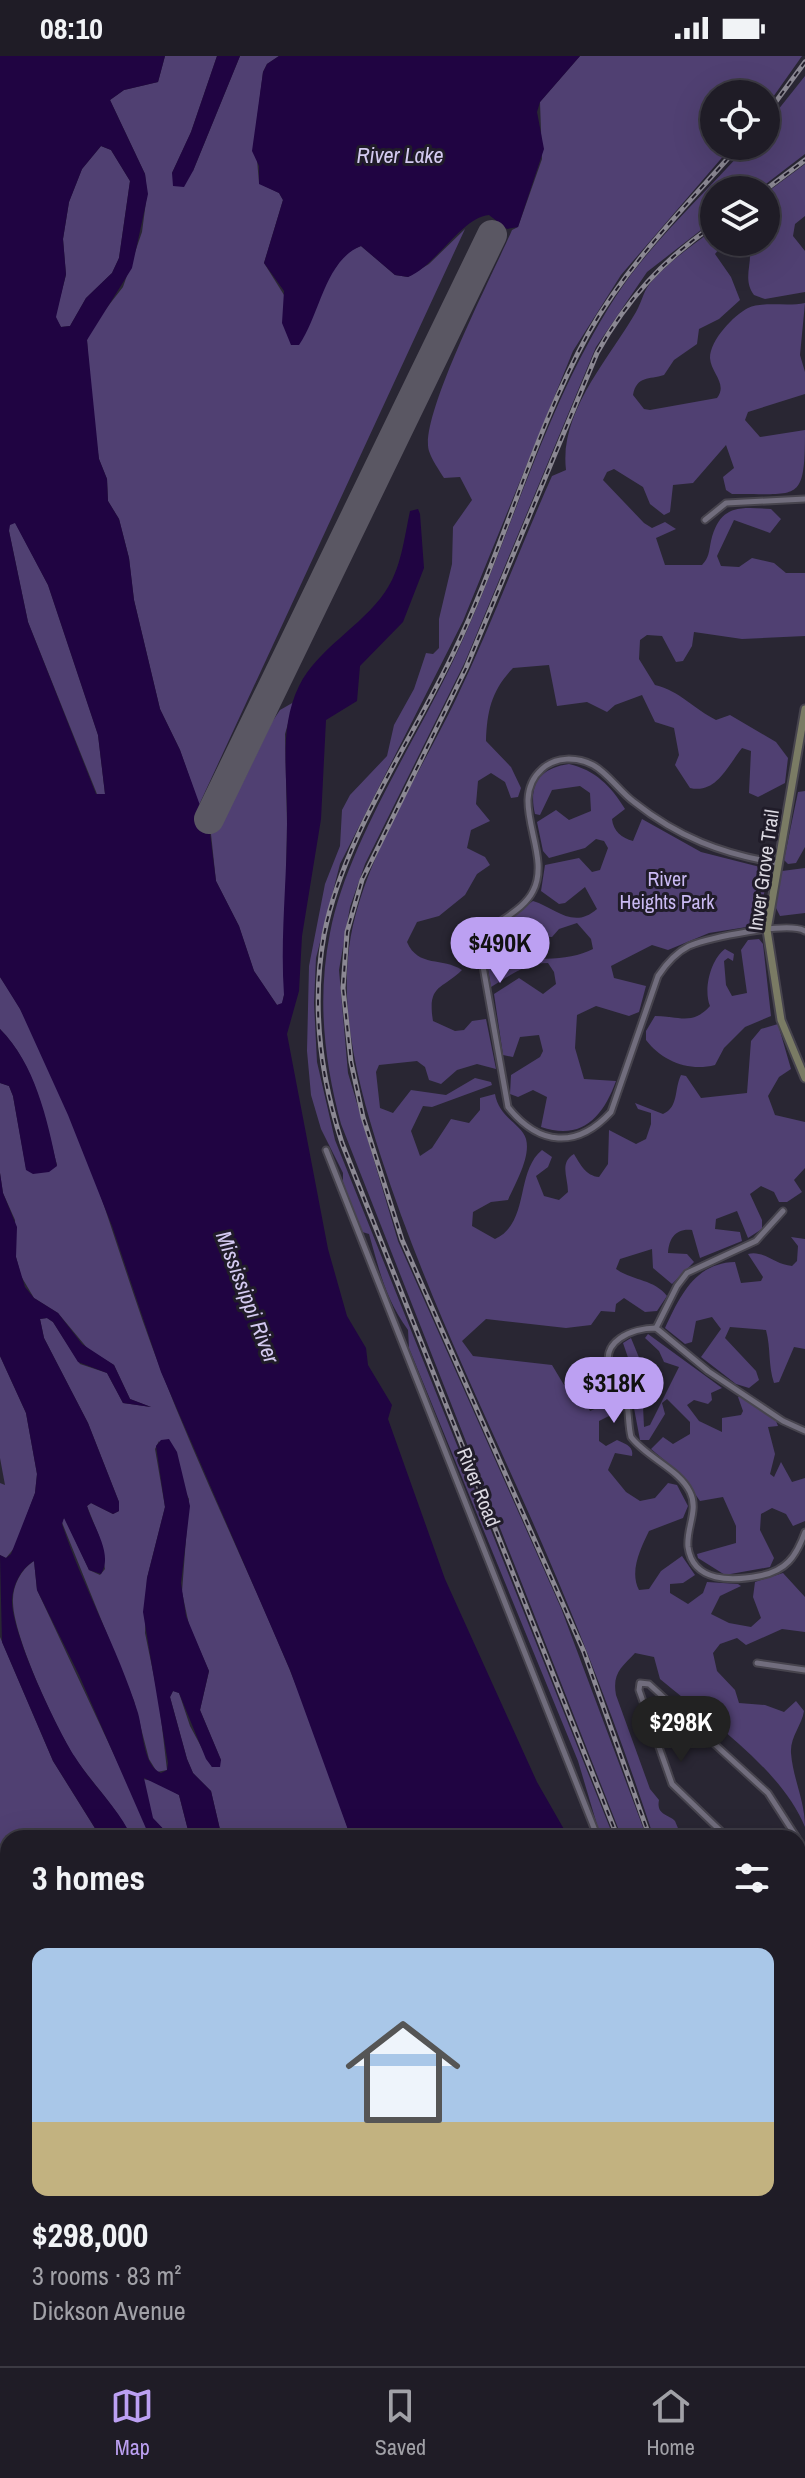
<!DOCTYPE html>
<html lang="en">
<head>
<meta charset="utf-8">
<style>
	:root { --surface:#1f1c26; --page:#27252e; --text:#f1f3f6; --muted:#a1a1a7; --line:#3c3a43; --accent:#bca0f2 }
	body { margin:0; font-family:"Archivo Narrow",sans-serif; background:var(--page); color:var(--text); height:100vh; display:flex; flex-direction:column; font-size:30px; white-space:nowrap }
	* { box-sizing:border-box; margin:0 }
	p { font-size:26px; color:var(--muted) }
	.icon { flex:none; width:44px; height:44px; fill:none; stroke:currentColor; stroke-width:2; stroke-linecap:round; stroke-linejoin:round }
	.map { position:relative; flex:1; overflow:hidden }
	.details { position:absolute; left:0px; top:1774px; width:806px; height:536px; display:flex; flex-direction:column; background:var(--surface); border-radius:24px 24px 0 0; box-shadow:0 8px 32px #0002,0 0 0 2px var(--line) }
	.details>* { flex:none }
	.fabs { position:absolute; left:700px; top:24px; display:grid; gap:16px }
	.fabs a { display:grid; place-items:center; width:80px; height:80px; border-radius:50%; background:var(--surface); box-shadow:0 8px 32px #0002,0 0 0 2px var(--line); font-size:40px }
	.price { position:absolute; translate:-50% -68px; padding:0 18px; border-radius:28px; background:var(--accent); color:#111; font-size:26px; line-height:52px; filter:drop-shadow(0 2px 4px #0008) }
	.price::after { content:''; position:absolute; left:50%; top:48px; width:24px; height:18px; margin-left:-12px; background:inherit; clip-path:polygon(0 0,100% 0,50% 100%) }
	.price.selected { background:#222; color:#fff }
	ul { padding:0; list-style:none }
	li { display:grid; align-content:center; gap:16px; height:424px; padding:0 32px }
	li+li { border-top:2px solid var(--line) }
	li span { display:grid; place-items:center; height:248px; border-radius:16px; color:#555 }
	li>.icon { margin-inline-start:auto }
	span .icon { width:144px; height:144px; fill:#fffc; stroke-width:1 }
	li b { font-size:34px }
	h2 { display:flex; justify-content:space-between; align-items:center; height:96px; padding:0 32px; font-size:34px }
	.status { display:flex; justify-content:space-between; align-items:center; height:56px; padding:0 40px; background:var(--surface); direction:ltr }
	.status svg { height:22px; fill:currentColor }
	.tabs { display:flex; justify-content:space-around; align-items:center; height:112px; border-top:2px solid var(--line); background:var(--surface); font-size:22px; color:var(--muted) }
	.tabs a { display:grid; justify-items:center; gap:4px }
	.tabs .selected { color:var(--accent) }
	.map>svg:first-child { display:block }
</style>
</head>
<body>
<div class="status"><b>08:10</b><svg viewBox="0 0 49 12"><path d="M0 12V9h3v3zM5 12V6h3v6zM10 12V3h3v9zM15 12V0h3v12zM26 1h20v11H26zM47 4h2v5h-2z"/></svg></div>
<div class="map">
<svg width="805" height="2310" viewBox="0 0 805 2310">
	<rect width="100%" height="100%" fill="#292633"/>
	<g fill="#504072">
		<polygon points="165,0 217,0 191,76 172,117 193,115 240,0 279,0 267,8 263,16 255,80 259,127 279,137 283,144 264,207 284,239 336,211 346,196 361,190 395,219 408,221 429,208 465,173 199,749 180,694 160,653 134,544 129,502 119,463 108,445 107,423 99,403 92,360 87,284 91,272 123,231 142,176 147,138 145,118 110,44 124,34 158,26"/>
		<path d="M580,0H802L766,51V38H714V90H732L621,219L573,295L463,565L340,808L316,902L314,947L317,1006L335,1084L614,1782H601L578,1705L409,1292L408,1274C385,1242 380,1216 369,1178L359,1175L343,1126V1117L321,1073L311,1039L307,995L309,910L325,828L340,790L342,754L350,739L387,700L394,669L414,633L426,597L433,598L439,592V563L452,508L453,471L472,444L460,421L444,422C439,414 432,404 429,395C418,362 496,212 512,174L518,171L542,103L540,46Z"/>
		<path d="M805,20V98L758,134H714V164L647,216L596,291L465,606L365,808L350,851L339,914L348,1017L398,1185L561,1552L647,1782H622L341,1068C324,1005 317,942 330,877C347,788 415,687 454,603C510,484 544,351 616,240C652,185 704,139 747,90H766V69Z"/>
		<polygon points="101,90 111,94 130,125 119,202 112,217 86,242 70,270 61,271 55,261 66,219 63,183 69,146 82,113"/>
		<path d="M805,108V160L795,168L793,180L805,195V236L765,243L754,239C741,222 755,205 748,186H766V137Z"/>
		<path d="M714,173V186H725L715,198L731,221L740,244L719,263L699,273L697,288L674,304L664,319C649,324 637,319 633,339L644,353L650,354L717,342C728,328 711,317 710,302C710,284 734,259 748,252C763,245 788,251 805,247L800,299L805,316V338L748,356L745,364L760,381L805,374C805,449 799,437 732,438L726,434L723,421L734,412L726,389L693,427L673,429L670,456L664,459L650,448L643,431L614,413L607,416L603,424L644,467L652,472L665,466L676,473L656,482L665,509H702C709,502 709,495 711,485C720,448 740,451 771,453L781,463L770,477L734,464L717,500L721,510L739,511L752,502L774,507L786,517H805V580L742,583L694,576L692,590L683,605L676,606L662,580L647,579L640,584L639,603L655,629C680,635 694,653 716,664L730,659L776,686L788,702L785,727L758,741L749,737L751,695L742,692C727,711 716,738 690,732L675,709L679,699L674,672L655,666L642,639L615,649L607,656L587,646L557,650L549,609L513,612C492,634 487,654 486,685L511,711L521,732L518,741L511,742L505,726L491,717L478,725L476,748L490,765L471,774L467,792L485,801L490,809L477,818L465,839L439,860L417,866L407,886C418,912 443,901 462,914C442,934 427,928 433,965L455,975L464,974L472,965L486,963L496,1013L477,1008L457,1014L441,1028L429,1024L425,1011L417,1005L379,1009L376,1016L380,1052L393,1057L411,1034L446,1039L475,1022L491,1026L492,1029L432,1051L423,1050L411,1075L420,1100L432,1092L451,1063L469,1067L480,1054V1042L495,1038C499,1062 522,1068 526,1083C531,1101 515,1128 508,1144L491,1146L473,1156L472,1170L495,1183C530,1167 515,1116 542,1094L552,1101L548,1111L536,1120L544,1140L559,1144L568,1136C568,1121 559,1107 574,1098C580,1108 586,1120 599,1121L608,1108L609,1074L636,1088L646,1083L651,1068V1057L638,1053L635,1047L663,1058C679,1051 674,1033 681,1019L686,1020L701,1042L747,1037L751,985L761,973L778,968L791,1013L779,1021L768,1040L775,1059L805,1066V1112L794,1124L802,1136L787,1146H779L774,1136L761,1130L750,1138L762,1164V1173L748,1182L737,1155L716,1163L715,1173L740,1176L742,1185L700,1202L692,1174C676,1172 669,1182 668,1197L687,1198L694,1206L672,1228L653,1212L652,1193L620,1203L616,1213C633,1225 654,1223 667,1240L657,1255L645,1256L624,1242L616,1248L615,1256L601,1255L591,1269L566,1272L486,1263L462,1285L473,1300L552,1309L564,1329L580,1335L590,1355L599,1351L609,1339L619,1347L621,1354L599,1365V1385L606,1390L617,1384C625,1388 634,1390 632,1400L615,1397L608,1414L626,1436L640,1445L655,1442L668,1427L677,1429L688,1450L683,1462L649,1475C641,1492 629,1515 639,1534L649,1533L661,1515L682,1500L695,1519L683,1527L670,1528V1537L688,1548L703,1537L707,1526L738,1528L741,1530L720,1540L711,1558L729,1567L751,1571L761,1562L753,1541L755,1526L783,1517L805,1541V1576L782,1573L746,1589L737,1582L720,1588L713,1597L717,1615L735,1634L739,1647L765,1649L784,1656L796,1645L804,1655C802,1669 790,1681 791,1697C793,1723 805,1745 805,1771C781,1712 707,1663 660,1623L654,1601L635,1597C622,1611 612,1617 616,1639L650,1733L659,1744C656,1759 668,1758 675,1765L680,1777L674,1782H654C618,1672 577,1566 530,1460C477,1341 421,1225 381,1101C360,1035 340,962 349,892C360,808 420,718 456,643C491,570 519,494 552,420L566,414C559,356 609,303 636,256C643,244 643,234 653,224C671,204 693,189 714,173Z"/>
		<polygon points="15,466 48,529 98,679 105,738 97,738 28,566 9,475 9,469"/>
		<polygon points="294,646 285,678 287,768 284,939 282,948 277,949 254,915 239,870 216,825 211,778 243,726 272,666 280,654"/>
		<path d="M569,708C595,714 611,730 625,753L612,763C613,775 622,782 633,785L642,763L701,796L768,813L759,869L709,877L668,894L652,889L611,910L614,922L646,930L639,956L629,960L596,950L577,959L575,992L584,1023L616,1025C603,1061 582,1085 541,1071L547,1041L533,1034L518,1041L510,1038L511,1019L540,1001L543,995L539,979L520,981L513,1001L503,999L494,938L519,922L543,938L556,928L554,916L548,907C525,907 510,920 491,931L487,907L490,898C505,891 514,898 528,901C548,905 575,902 593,893L591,883L577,867L559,873L552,881L533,880L527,885L538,889L537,895L511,885L490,882L499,869L533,845C556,852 573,874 597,853L585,831L565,847L559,848L541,835L545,809L579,802L592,816L600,814L608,792L604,785L596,783L585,792L549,802L543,795L537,766L556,754L569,764L591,755L590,737L580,730L552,734L540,759L535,758C528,728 540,712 569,708Z"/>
		<polygon points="805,735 805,791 796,807 788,808 784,804 798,736"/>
		<polygon points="805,812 805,857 780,860 775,850 782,815"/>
		<path d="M759,883L763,888L771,960L745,971L724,992L715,1009C689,1016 662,1005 646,984V975L655,960C679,960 692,970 710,950C703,933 711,903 725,893L734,898L733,905L728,902L724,905L726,929L732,940L747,937L741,894L748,884Z"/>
		<path d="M0,921C79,1038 110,1182 160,1312C199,1413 247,1511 289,1612C312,1667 332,1725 351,1782H222L211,1735L193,1717L187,1703L170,1641L173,1635L179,1637L190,1670L212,1711L221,1704L200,1654L209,1615L189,1569L182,1536L189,1443L159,1385L155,1393L165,1451L147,1522L145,1577L159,1645L167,1714L157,1716L149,1703L134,1645L61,1464L65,1462L89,1514L100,1519L105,1513L99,1480L87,1450L91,1447L113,1458L119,1455V1446L88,1367L44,1282L40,1263L47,1262L53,1266L80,1308L107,1317L123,1347L151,1351L130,1343L114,1309L88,1293L58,1257L34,1242L21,1220L16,1201L15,1164L3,1137L0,1117V1027L9,1030L13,1040L26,1112L57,1109C45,1062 36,1010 0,973Z"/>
		<path d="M791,1181L805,1183V1293L794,1291L779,1326L774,1327C768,1309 771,1293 766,1274L730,1271L725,1282L756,1315L759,1324L749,1332L736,1328L701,1301L721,1273L712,1261L696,1265L692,1286L685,1288L665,1272C680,1240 695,1207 735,1206L741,1227L761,1225L763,1221L748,1198C764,1194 775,1209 792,1210L797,1205L798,1190Z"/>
		<polygon points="648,1278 722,1332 711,1337 712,1344 708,1348 694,1344 687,1349 699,1365 722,1376 722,1362 741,1359 743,1355 738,1341 741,1340 776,1365 778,1370 768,1371 775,1398 770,1418 774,1421 781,1406 792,1426 805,1422 805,1465 793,1470 786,1458 772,1452 761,1458 760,1474 774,1502 770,1511 725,1519 698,1502 697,1498 736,1487 736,1470 723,1441 700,1445 681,1418 651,1393 663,1381 673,1388 690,1378 690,1366 667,1343 662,1347 665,1358 649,1384 640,1384 630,1331 634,1319 623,1287 631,1282 647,1321 643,1350 644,1371 650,1369 679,1311 664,1306 659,1295 645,1282"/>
		<polygon points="0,1300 26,1357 37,1418 35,1437 15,1491 6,1502 0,1499 0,1427 5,1429 0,1402"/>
		<path d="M34,1505L37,1534L153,1782H132C117,1752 94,1729 75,1702C56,1672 14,1582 13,1547C12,1531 20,1514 34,1505Z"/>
		<polygon points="0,1581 53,1705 101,1782 8,1782 8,1920 0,1881"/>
		<polygon points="143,1723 157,1726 179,1739 190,1782 172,1782 152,1762"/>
		<polygon points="805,2275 805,2310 747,2310 745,2302 798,2302 798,2278"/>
	</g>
	<g fill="#200442" fill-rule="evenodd">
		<path d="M0,0H165L158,26L124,34L110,44L145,118L148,138L132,212L87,284L99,403L107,423L108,445L119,463L129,502L134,544L160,653L180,694L210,777L216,825L239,870L254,915L277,949L282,947L284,939C280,882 287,825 287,768C288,721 278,673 299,630C318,592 361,571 385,536C401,513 404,483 410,455L418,453L420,458L424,512L403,566L360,610L357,645L326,664L321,763L302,880L299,935L287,978L328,1193L347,1260L366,1292L368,1309L392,1349L388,1363L445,1523L537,1726L569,1782H351L290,1614L161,1316L112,1170L68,1059L20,953L0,921ZM101,90L111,94L130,125L119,202L112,217L86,242L70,270L61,271L56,261L66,218L63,183L69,146L82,113ZM15,467L48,529L98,679L105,738H96L28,566L9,475L10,469Z"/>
		<polygon points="217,0 240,0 193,115 184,131 173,130 172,117 191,76"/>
		<path d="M279,0H580L540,46L537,56L544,93L518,171L507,173L489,159C462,161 437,209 408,221L395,219L361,190C325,204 320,259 299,289H291L282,267L284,235L264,207L283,144L279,137L259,128V110L252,95L263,16L267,8Z"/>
		<path d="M0,973C35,1008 47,1062 57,1110L49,1116L33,1118L26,1114L13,1040L9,1030L0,1027Z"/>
		<path d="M0,1117L3,1137L17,1171L16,1201L25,1231L34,1242L58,1257L82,1288L114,1309L130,1343L151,1351L123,1347L107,1317L78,1306L53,1266L47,1262L40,1263L44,1282L88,1367L119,1446V1455L113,1458L91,1447L87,1450C92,1469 114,1498 101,1518L89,1514L64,1462L62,1468C83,1532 118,1592 138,1657C143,1674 143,1710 161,1717L167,1714L168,1707L143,1556L147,1522L165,1451L156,1390L161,1384L169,1383L177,1396L190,1450L181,1527L186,1560L209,1615L200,1654L221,1704L220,1711H212L206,1703L179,1637L173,1635L170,1641L187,1703L193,1717L211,1735L222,1782H190L179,1739L144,1722L153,1762L172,1782H153L148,1777L79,1619L37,1534L34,1505C20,1513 12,1531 12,1547C14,1582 56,1671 75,1701C93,1730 118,1751 132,1782H101L98,1777L53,1705L2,1586L0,1499L6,1502L11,1498L35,1437L37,1418L26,1357L0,1300Z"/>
		<polygon points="230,2302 304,2302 303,2310 218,2310"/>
		<polygon points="414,2302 624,2302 625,2310 414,2310"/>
	</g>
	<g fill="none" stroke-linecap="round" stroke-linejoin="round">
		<polyline stroke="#5a5763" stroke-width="30" points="209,763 492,179"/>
		<g stroke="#47444e" stroke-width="9">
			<g id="street">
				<polyline points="705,464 726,447 805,443"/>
				<path d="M777,807C722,798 678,781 634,746C620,736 608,717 593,709C577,701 556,700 542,713C506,745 553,797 533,835C523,855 499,863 484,879L481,899L508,1051C539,1090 577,1093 611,1056L658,920C666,908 675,897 689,890C709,882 788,865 805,875"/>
				<polyline points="326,1094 598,1782"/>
				<polyline points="656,1272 677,1230 687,1217 756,1185 783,1155"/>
				<path d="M805,1375L783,1365L708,1315L656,1272C633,1272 598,1285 611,1315C615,1325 623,1333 626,1343C629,1355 628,1369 631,1381C647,1402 679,1413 690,1436C699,1454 686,1472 688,1491C693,1527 733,1525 759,1520C786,1515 796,1501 805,1476"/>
				<polyline points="757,1607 805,1614"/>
				<polyline points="728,1782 672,1728 639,1634 640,1627 649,1628 768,1737 797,1782"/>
				<polyline points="798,1813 805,1812"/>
				<polyline points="798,1916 805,1914"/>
				<polyline points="798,1999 805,1997"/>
				<polyline points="0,2007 8,2005"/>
				<polyline points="0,2145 8,2143"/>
				<polyline points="0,2280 8,2279"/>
				<polyline points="69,2302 70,2310"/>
				<polyline points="738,2302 741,2310"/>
			</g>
		</g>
		<g stroke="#47444e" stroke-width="11">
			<g id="secondary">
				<polyline points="805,653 767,874 781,964 805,1022"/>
				<polyline points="805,2060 799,2093 805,2131"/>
			</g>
		</g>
		<use href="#street" stroke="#716d7d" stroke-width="5"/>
		<use href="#secondary" stroke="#7a7b64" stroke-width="7"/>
		<g stroke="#8b8893" stroke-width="5">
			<g id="rail">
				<polyline points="766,59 805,6"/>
				<polyline points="765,134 805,104"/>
				<path d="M618,1782L342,1087C320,1019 311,951 324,879C343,782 409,689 452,600C503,495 532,380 588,278C628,207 686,150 739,90"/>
				<path d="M650,1782L584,1596L402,1184L363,1061L351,1006L343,932L347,876L362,824L466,612L597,297C627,243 663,204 714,169"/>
				<polyline points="798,2191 805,2211"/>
				<polyline points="798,2227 805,2242"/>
			</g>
		</g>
		<use href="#rail" stroke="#201c29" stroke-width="2" stroke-dasharray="6" stroke-linecap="butt"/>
	</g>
	<g text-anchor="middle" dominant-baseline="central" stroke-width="6" stroke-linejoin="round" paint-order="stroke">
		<g font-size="20" fill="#dcd9e2" stroke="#201c29">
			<text transform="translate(763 814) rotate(-82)">Inver Grove Trail</text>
			<text transform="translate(479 1431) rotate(68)">River Road</text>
		</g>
		<g font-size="20" fill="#cabaf3" stroke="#201c29">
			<text x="667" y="822">River<tspan x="667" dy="23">Heights Park</tspan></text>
		</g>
		<g font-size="22" font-style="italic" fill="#d4caf1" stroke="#201c29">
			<text x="400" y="99">River Lake</text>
			<text transform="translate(248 1241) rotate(69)">Mississippi River</text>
		</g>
	</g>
</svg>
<div class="fabs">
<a><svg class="icon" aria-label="locate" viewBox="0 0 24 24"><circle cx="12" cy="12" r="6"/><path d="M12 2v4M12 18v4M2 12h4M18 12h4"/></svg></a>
<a><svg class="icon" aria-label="layers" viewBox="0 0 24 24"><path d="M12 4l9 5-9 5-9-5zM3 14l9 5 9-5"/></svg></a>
</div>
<b class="price" style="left:500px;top:929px">$490K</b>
<b class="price" style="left:614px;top:1369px">$318K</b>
<b class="price selected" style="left:681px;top:1708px">$298K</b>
<section class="details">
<h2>3 homes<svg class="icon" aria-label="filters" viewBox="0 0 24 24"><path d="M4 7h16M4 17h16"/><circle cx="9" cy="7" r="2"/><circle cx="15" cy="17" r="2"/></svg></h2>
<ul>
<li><span style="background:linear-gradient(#a9c7e8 70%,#c2b280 0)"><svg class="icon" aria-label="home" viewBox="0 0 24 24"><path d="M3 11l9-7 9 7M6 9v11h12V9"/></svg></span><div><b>$298,000</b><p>3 rooms · 83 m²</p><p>Dickson Avenue</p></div></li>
</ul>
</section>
</div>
<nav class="tabs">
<a class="selected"><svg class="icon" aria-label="map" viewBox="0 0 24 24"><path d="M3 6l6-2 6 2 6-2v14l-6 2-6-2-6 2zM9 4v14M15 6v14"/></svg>Map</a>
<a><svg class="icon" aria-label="saved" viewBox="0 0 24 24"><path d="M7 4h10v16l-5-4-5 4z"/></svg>Saved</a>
<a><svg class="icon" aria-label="home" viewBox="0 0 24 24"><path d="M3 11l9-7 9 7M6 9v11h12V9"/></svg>Home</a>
</nav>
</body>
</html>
